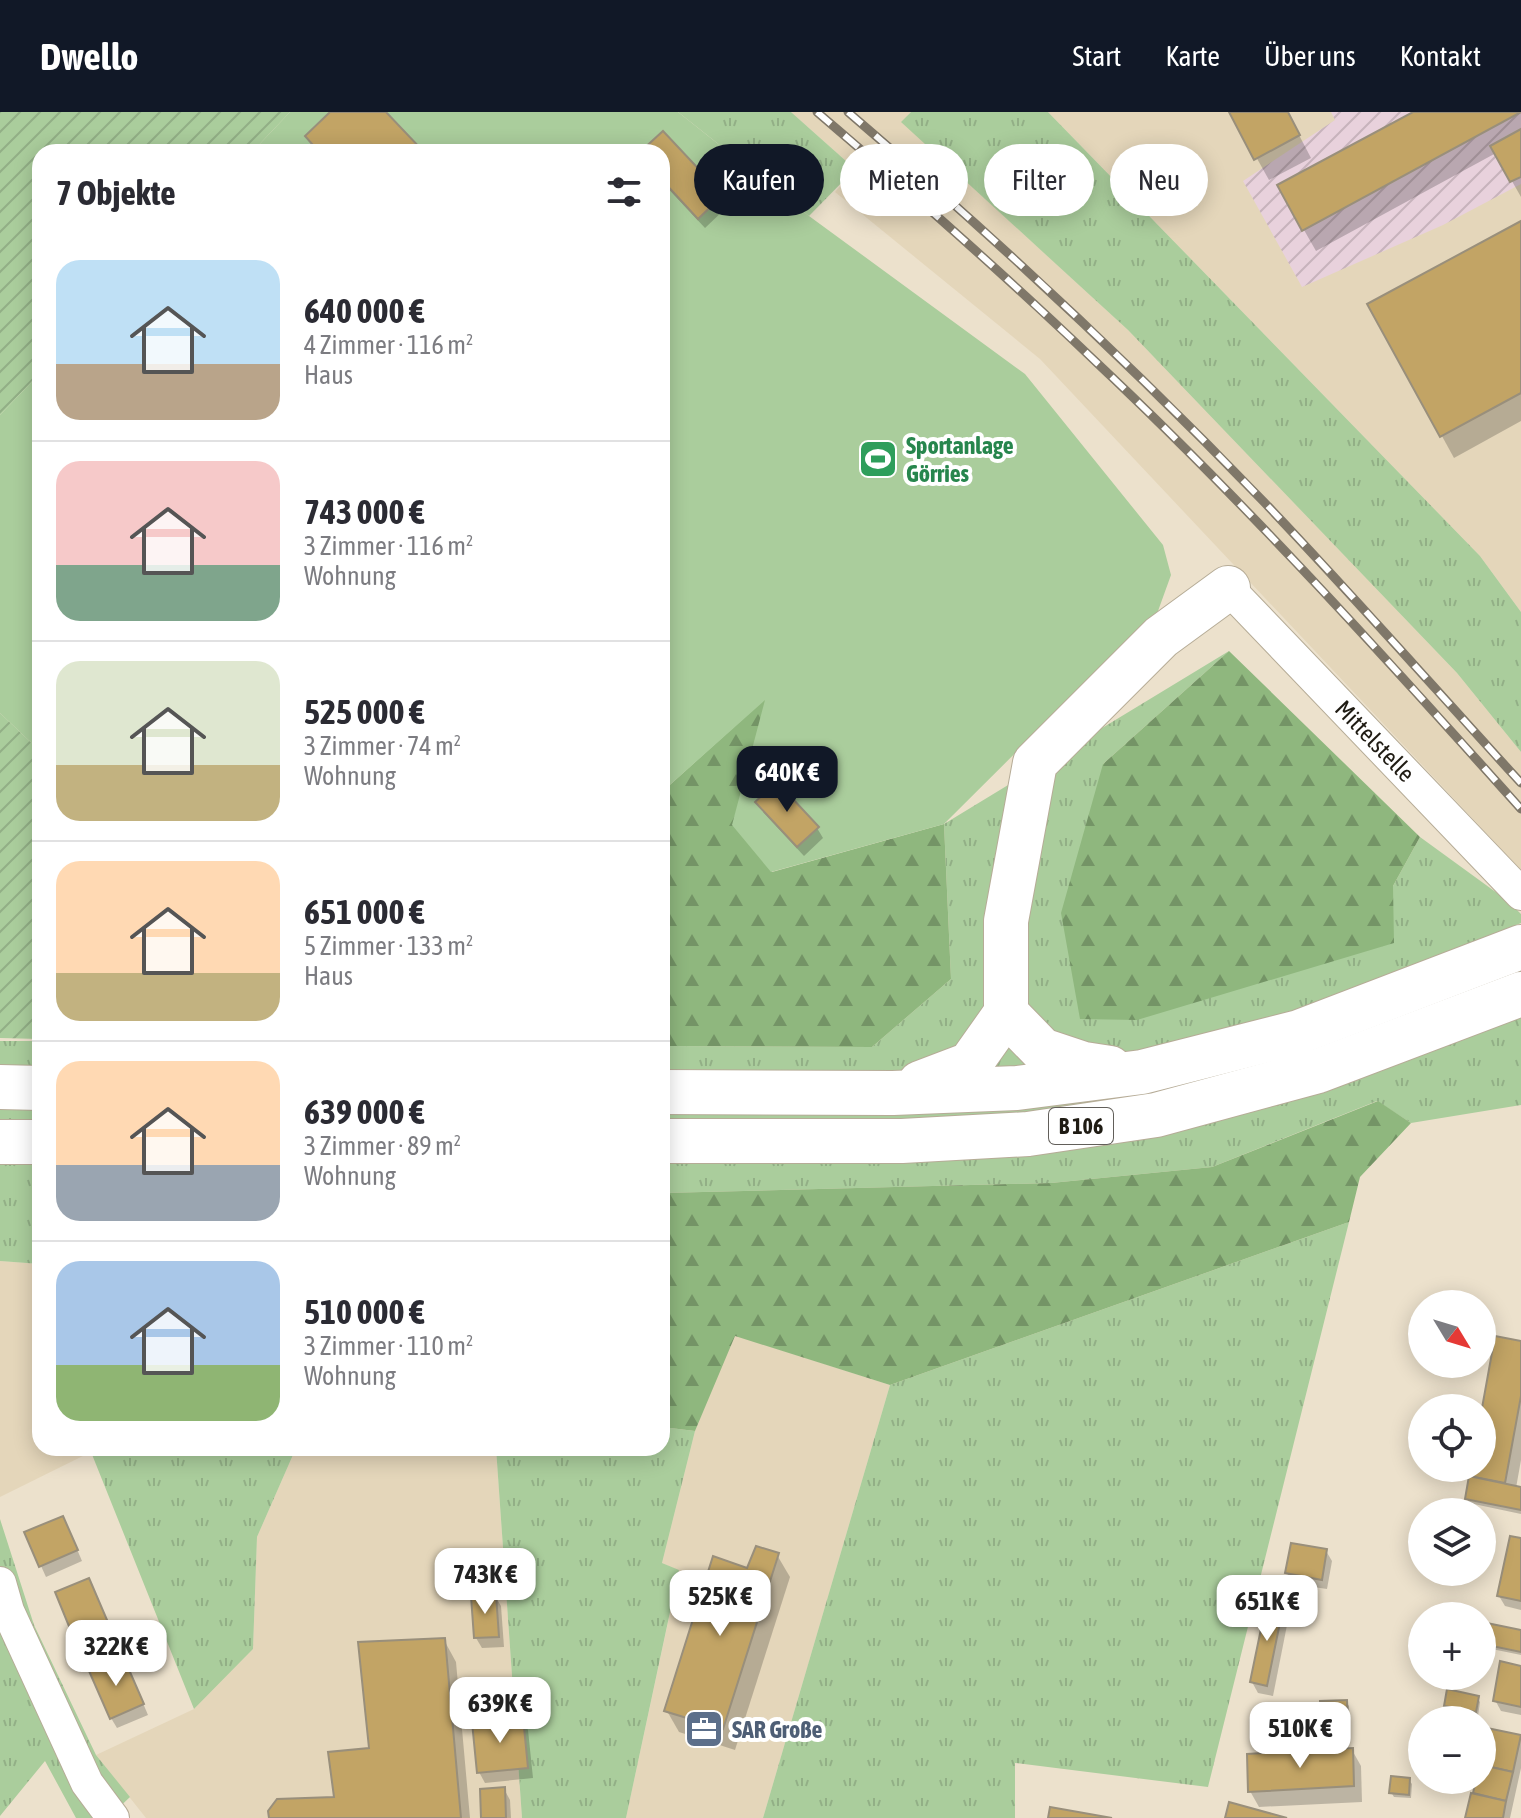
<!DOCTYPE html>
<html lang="de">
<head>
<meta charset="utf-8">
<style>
	:root { --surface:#fff; --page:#f2f2f3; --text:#2b2b33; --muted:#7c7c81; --line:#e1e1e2; --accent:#111827 }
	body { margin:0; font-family:"Asap Condensed",sans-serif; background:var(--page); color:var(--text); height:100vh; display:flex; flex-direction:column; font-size:30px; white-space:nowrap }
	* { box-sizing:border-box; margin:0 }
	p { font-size:26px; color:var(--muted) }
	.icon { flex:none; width:44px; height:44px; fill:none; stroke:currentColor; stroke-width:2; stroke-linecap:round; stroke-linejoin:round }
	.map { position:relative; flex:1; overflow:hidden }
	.sheet { position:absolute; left:32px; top:32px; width:638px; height:1312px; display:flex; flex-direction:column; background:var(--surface); border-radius:24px; box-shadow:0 4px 20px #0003 }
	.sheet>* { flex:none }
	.hud { position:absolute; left:694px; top:32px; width:706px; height:72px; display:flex; gap:16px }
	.needle { width:52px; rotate:128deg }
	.fabs { position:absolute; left:1408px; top:1178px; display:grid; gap:16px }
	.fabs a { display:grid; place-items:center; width:88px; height:88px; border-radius:50%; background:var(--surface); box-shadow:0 4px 20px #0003; font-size:40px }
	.price { position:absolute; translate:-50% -68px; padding:0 18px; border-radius:16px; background:#fff; color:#222; font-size:26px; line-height:52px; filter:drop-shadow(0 2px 4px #0008) }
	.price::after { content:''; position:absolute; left:50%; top:48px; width:24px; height:18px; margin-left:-12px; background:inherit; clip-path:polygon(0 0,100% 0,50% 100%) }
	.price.active { background:var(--accent); color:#fff }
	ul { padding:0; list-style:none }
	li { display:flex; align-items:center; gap:24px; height:200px; padding:0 24px }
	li+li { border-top:2px solid var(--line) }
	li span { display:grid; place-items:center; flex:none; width:224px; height:160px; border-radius:24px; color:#555 }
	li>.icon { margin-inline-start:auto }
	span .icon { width:96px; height:96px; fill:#fffc; stroke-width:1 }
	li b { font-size:34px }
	h2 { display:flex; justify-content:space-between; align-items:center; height:96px; padding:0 24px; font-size:34px }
	.pill { padding:0 28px; border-radius:36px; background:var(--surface); box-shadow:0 4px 20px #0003; font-size:28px; line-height:72px }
	.pill.active { background:var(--accent); color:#fff }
	header { display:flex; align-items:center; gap:48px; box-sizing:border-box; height:112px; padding:0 40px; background:var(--accent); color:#fff }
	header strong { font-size:38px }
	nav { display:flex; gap:44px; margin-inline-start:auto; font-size:28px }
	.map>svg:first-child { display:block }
</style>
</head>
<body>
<header>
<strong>Dwello</strong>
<nav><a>Start</a><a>Karte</a><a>Über uns</a><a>Kontakt</a></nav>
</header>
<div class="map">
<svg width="1521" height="1706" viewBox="0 0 1521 1706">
	<defs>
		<pattern id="industrial-furrows" width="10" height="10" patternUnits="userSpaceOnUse" patternTransform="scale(2)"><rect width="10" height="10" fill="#e8d1dc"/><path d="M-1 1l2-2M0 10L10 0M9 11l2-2" fill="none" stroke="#c7b3bc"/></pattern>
		<pattern id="grass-tufts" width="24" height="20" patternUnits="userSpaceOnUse" patternTransform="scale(2)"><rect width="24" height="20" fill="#aacd9c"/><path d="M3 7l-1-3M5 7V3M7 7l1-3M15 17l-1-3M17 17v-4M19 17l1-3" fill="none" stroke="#92af86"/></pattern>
		<pattern id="forest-firs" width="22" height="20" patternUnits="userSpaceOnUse" patternTransform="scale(2)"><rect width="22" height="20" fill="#8fb77e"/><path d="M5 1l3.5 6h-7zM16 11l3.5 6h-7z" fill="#749466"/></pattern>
		<pattern id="garden-furrows" width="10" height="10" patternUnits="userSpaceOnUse" patternTransform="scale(2)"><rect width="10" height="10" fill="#aacd9c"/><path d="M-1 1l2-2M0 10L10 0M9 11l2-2" fill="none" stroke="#92af86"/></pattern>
	</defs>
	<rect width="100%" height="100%" fill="#ece1cc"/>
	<g fill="#e4d6ba">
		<polygon points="791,0 911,0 902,10 1128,218 1457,561 1521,640 1521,758 1040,247 835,80 855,57"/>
		<polygon points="1048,0 1521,0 1521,500 1480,444"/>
		<polygon points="0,1149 40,1152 40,1336 223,1336 223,1340 91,1340 0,1385"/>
		<polygon points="734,1223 890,1273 763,1706 626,1706 679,1459 662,1451 695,1319"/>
		<polygon points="296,1336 496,1336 522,1706 146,1706 96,1643 194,1597 253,1537 257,1425"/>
	</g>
	<polygon fill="url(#industrial-furrows)" points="1331,0 1521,0 1521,72 1443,113 1302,175 1243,69 1335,8"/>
	<g fill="url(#grass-tufts)">
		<polygon points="678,0 791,0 855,57 809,104"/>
		<polygon points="911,0 1048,0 1480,444 1521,500 1521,640 1457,561 1128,218 901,10"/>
		<polygon points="1229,539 1103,652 1393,774 1420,725 1508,789 1521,802 1521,811 1456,838 1521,901 1521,993 1411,1011 1377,989 1212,1055 1051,1071 662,1081 662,934 872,935 951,867 944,712"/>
		<polygon points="0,929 40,929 40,1152 0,1149"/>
		<polygon points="1349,1110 1208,1675 1015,1651 1015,1706 763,1706 890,1273"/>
		<polygon points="662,1315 695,1319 662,1451 679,1458 626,1706 522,1706 496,1336 662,1336"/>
		<polygon points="223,1336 296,1336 257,1425 253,1537 194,1597 91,1340 223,1340"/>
		<polygon points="0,1407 34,1513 96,1643 130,1685 108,1706 76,1706 45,1649 0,1704"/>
	</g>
	<g fill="url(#forest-firs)">
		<polygon points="1229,539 1420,725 1393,774 1394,831 1137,908 1080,907 1061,801 1103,652"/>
		<polygon points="766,586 772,760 944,712 951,867 872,935 662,934 662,680"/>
		<polygon points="1378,989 1411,1011 1360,1065 1349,1110 890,1273 735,1224 695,1319 662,1315 662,1081 1051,1071 1212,1055"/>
	</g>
	<g fill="url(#garden-furrows)">
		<polygon points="0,0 290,0 252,40 40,40 40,261 0,303"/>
		<polygon points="0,601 40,639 40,927 0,926"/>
	</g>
	<g fill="#aacd9c">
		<polygon points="290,0 678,0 809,104 1025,262 1163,433 1171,463 1158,499 944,712 771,760 732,713 765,588 662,680 662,40 252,40"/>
		<polygon points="40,261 40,639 0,601 0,303"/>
	</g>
	<g fill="#0003">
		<polygon points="1231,0 1287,0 1311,46 1269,68"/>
		<polygon points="1417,0 1521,0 1521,85 1496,41 1316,139 1304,118"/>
		<polygon points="663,22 721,84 727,95 705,116 662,70 662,40 643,40"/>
		<polygon points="1521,111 1521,309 1454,346 1370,193"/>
		<polygon points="758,690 817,716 823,726 804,744 764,701"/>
		<polygon points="1521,1231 1521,1348 1516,1376 1521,1377 1521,1402 1469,1391 1467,1386 1473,1356 1482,1356 1482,1305"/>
		<polygon points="68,1416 82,1449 46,1465 41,1454"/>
		<polygon points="1521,1428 1521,1498 1505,1494 1499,1484"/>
		<polygon points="1326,1439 1332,1449 1327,1477 1293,1472 1287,1461"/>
		<polygon points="777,1443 790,1465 735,1638 679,1620 667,1599"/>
		<polygon points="88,1468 114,1526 83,1538 77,1528"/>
		<polygon points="495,1484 501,1494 504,1535 482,1536 476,1526"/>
		<polygon points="1283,1493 1289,1503 1273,1584 1258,1581 1252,1570"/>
		<polygon points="1482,1512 1521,1520 1521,1543 1482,1535"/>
		<polygon points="444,1528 456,1550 470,1706 271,1706 336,1687 372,1638"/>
		<polygon points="128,1556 148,1603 117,1616 111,1606"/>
		<polygon points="1521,1556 1521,1603 1501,1599 1495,1588"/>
		<polygon points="1477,1585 1480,1590 1478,1604 1449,1598 1446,1593"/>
		<polygon points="1346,1590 1349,1594 1350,1616 1325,1617 1323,1613"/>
		<polygon points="522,1607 528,1618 533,1666 485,1671 479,1660"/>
		<polygon points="1482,1617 1489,1621 1519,1625 1521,1628 1521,1656 1510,1706 1467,1706 1478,1668 1482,1668"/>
		<polygon points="1352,1638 1361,1654 1362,1690 1259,1695 1250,1679"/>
		<polygon points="1409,1668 1412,1672 1411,1686 1394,1685 1391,1680"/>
		<polygon points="504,1677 510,1688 511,1706 483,1706"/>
	</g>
	<g fill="#c2a465" stroke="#998f7b" stroke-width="2">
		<polygon points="330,0 386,0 424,40 319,40 305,24"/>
		<polygon points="1229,0 1288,0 1300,23 1254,48"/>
		<polygon points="1413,0 1521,0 1302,119 1277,73"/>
		<polygon points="1521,17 1521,65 1510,70 1490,34"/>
		<polygon points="663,19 723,83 698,107 662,68 662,40 640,40"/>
		<polygon points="1521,109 1521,281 1440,325 1367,192"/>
		<polygon points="777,670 819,715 797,735 755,690"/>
		<polygon points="1495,1224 1521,1229 1521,1284 1505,1371 1469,1364 1471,1356 1482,1356 1482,1296"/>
		<polygon points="1469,1364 1521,1375 1521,1398 1465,1387"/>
		<polygon points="63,1404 78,1438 39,1455 24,1420"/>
		<polygon points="1510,1424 1521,1426 1521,1489 1497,1484"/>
		<polygon points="1291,1431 1327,1437 1322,1468 1285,1461"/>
		<polygon points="756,1434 779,1441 723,1617 664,1599 713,1444 747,1456"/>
		<polygon points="89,1466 110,1515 75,1529 55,1480"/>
		<polygon points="496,1482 499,1525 474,1526 471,1484"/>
		<polygon points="1267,1488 1284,1491 1267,1574 1250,1570"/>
		<polygon points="1482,1510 1521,1518 1521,1540 1482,1532"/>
		<polygon points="445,1526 461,1706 269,1706 268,1699 277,1687 334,1685 328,1640 369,1636 358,1530"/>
		<polygon points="123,1544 144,1592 110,1607 89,1559"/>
		<polygon points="1500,1549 1521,1554 1521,1595 1493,1589"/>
		<polygon points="1447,1577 1479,1584 1476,1600 1444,1594"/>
		<polygon points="1347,1588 1348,1612 1321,1613 1320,1589"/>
		<polygon points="523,1605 528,1656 477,1661 472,1610"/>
		<polygon points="1487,1616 1521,1623 1513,1660 1482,1653"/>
		<polygon points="1353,1636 1354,1674 1248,1680 1247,1642"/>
		<polygon points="1482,1653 1513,1660 1506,1689 1473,1681 1476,1668 1482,1668"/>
		<polygon points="1391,1664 1410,1666 1409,1683 1389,1681"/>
		<polygon points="505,1675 506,1706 481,1706 480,1677"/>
		<polygon points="1471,1681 1506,1689 1503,1706 1465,1706"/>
		<polygon points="1229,1690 1287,1706 1225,1706"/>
		<polygon points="1050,1695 1112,1706 1048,1706"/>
	</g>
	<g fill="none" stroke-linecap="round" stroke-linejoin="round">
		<g stroke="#b6ac97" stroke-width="34">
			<g id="minor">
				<polyline points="1228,476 1521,782"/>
				<polyline points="0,1471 8,1499 87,1671 113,1706"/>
			</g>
		</g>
		<g stroke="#b6ac97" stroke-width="46">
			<g id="trunk">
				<polyline points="1006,901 1042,938 1084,952 1110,956"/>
				<polyline points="920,971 970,952 1006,901 1006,809 1035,651 1161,525 1228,476"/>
				<polyline points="0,975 40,976"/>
				<polyline points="662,980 893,981 1017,976 1142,960 1299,920 1521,835"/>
				<polyline points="662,1029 902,1029 1028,1022 1156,1003 1318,959 1521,882"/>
				<polyline points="0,1030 40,1030"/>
			</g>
		</g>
		<use href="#minor" stroke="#fff" stroke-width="32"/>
		<use href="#trunk" stroke="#fff" stroke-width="44"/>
		<g stroke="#7f7769" stroke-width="9">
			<g id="rail">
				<path d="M817,0C912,81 1006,164 1096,250C1246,391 1384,544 1521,697"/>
				<path d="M848,0C992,123 1131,252 1263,389C1351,481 1435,577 1521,671"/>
			</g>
		</g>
		<use href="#rail" stroke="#fff" stroke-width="6" stroke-dasharray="18" stroke-linecap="butt"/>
	</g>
	<defs>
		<g id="stadium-square" transform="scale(2)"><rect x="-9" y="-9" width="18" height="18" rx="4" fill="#2e9e5b" stroke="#fff"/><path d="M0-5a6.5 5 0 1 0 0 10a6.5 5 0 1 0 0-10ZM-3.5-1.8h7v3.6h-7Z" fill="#fff"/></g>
		<g id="office-square" transform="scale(2)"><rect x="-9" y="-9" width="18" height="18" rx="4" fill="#5c6f8a" stroke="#fff"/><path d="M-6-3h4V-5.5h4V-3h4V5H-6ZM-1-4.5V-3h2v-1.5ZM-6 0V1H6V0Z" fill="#fff"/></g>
	</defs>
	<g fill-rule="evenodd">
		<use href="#stadium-square" x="878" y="347"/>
		<use href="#office-square" x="704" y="1617"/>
	</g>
	<g text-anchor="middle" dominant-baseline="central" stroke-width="8" stroke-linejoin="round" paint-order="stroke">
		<rect fill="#fff" stroke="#625f5a" stroke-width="2" x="1049" y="996" width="64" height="36" rx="6"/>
		<g font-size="22" font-weight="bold" fill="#1f1b13">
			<text x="1081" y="1014">B 106</text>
		</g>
		<g font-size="24" font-weight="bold" fill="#27864d" stroke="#fff" text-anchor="start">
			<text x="906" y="333">Sportanlage<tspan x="906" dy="28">Görries</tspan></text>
		</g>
		<g font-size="24" fill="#1f1b13" stroke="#fff">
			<text transform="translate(1375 629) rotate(46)">Mittelstelle</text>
		</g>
		<g font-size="24" font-weight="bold" fill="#4e5e75" stroke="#fff" text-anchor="start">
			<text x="732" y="1617">SAR Große</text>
		</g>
	</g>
</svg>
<div class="fabs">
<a><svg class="needle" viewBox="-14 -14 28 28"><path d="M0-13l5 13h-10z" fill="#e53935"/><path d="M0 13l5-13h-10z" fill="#7c7c81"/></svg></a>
<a><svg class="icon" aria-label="locate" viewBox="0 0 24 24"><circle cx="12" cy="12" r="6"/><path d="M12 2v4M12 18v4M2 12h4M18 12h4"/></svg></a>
<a><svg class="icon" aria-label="layers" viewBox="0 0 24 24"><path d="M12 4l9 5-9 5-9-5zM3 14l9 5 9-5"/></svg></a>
<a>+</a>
<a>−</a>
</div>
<b class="price active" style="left:787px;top:702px">640K €</b>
<b class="price" style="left:485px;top:1504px">743K €</b>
<b class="price" style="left:720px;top:1526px">525K €</b>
<b class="price" style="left:1267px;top:1531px">651K €</b>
<b class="price" style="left:116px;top:1576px">322K €</b>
<b class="price" style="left:500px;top:1633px">639K €</b>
<b class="price" style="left:1300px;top:1658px">510K €</b>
<div class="hud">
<a class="pill active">Kaufen</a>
<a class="pill">Mieten</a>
<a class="pill">Filter</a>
<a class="pill">Neu</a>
</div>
<section class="sheet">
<h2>7 Objekte<svg class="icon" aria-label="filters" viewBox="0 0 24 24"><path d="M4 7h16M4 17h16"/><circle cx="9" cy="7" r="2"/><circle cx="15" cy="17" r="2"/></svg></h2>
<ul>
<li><span style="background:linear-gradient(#bfe0f5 65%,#b9a48a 0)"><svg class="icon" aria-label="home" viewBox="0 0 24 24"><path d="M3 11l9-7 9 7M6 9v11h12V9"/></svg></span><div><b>640 000 €</b><p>4 Zimmer · 116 m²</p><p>Haus</p></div></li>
<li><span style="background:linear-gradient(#f6c9c9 65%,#7fa58c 0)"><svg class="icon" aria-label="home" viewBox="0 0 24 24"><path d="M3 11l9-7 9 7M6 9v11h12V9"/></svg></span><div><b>743 000 €</b><p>3 Zimmer · 116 m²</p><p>Wohnung</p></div></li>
<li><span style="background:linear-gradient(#dfe7d0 65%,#c2b280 0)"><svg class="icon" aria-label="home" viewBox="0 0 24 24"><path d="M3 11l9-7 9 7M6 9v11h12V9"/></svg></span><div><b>525 000 €</b><p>3 Zimmer · 74 m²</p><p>Wohnung</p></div></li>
<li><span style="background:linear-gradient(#ffd9b3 70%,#c2b280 0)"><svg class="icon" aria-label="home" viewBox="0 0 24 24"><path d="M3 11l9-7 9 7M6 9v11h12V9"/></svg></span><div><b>651 000 €</b><p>5 Zimmer · 133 m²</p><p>Haus</p></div></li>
<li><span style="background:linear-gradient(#ffd9b3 65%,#9aa5b1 0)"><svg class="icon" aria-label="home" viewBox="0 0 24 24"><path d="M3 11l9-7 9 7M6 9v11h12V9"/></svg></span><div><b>639 000 €</b><p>3 Zimmer · 89 m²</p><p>Wohnung</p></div></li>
<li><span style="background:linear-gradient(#a9c7e8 65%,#8fb573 0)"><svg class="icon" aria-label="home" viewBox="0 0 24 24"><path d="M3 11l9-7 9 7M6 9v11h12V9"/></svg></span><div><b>510 000 €</b><p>3 Zimmer · 110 m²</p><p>Wohnung</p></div></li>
</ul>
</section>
</div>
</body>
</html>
